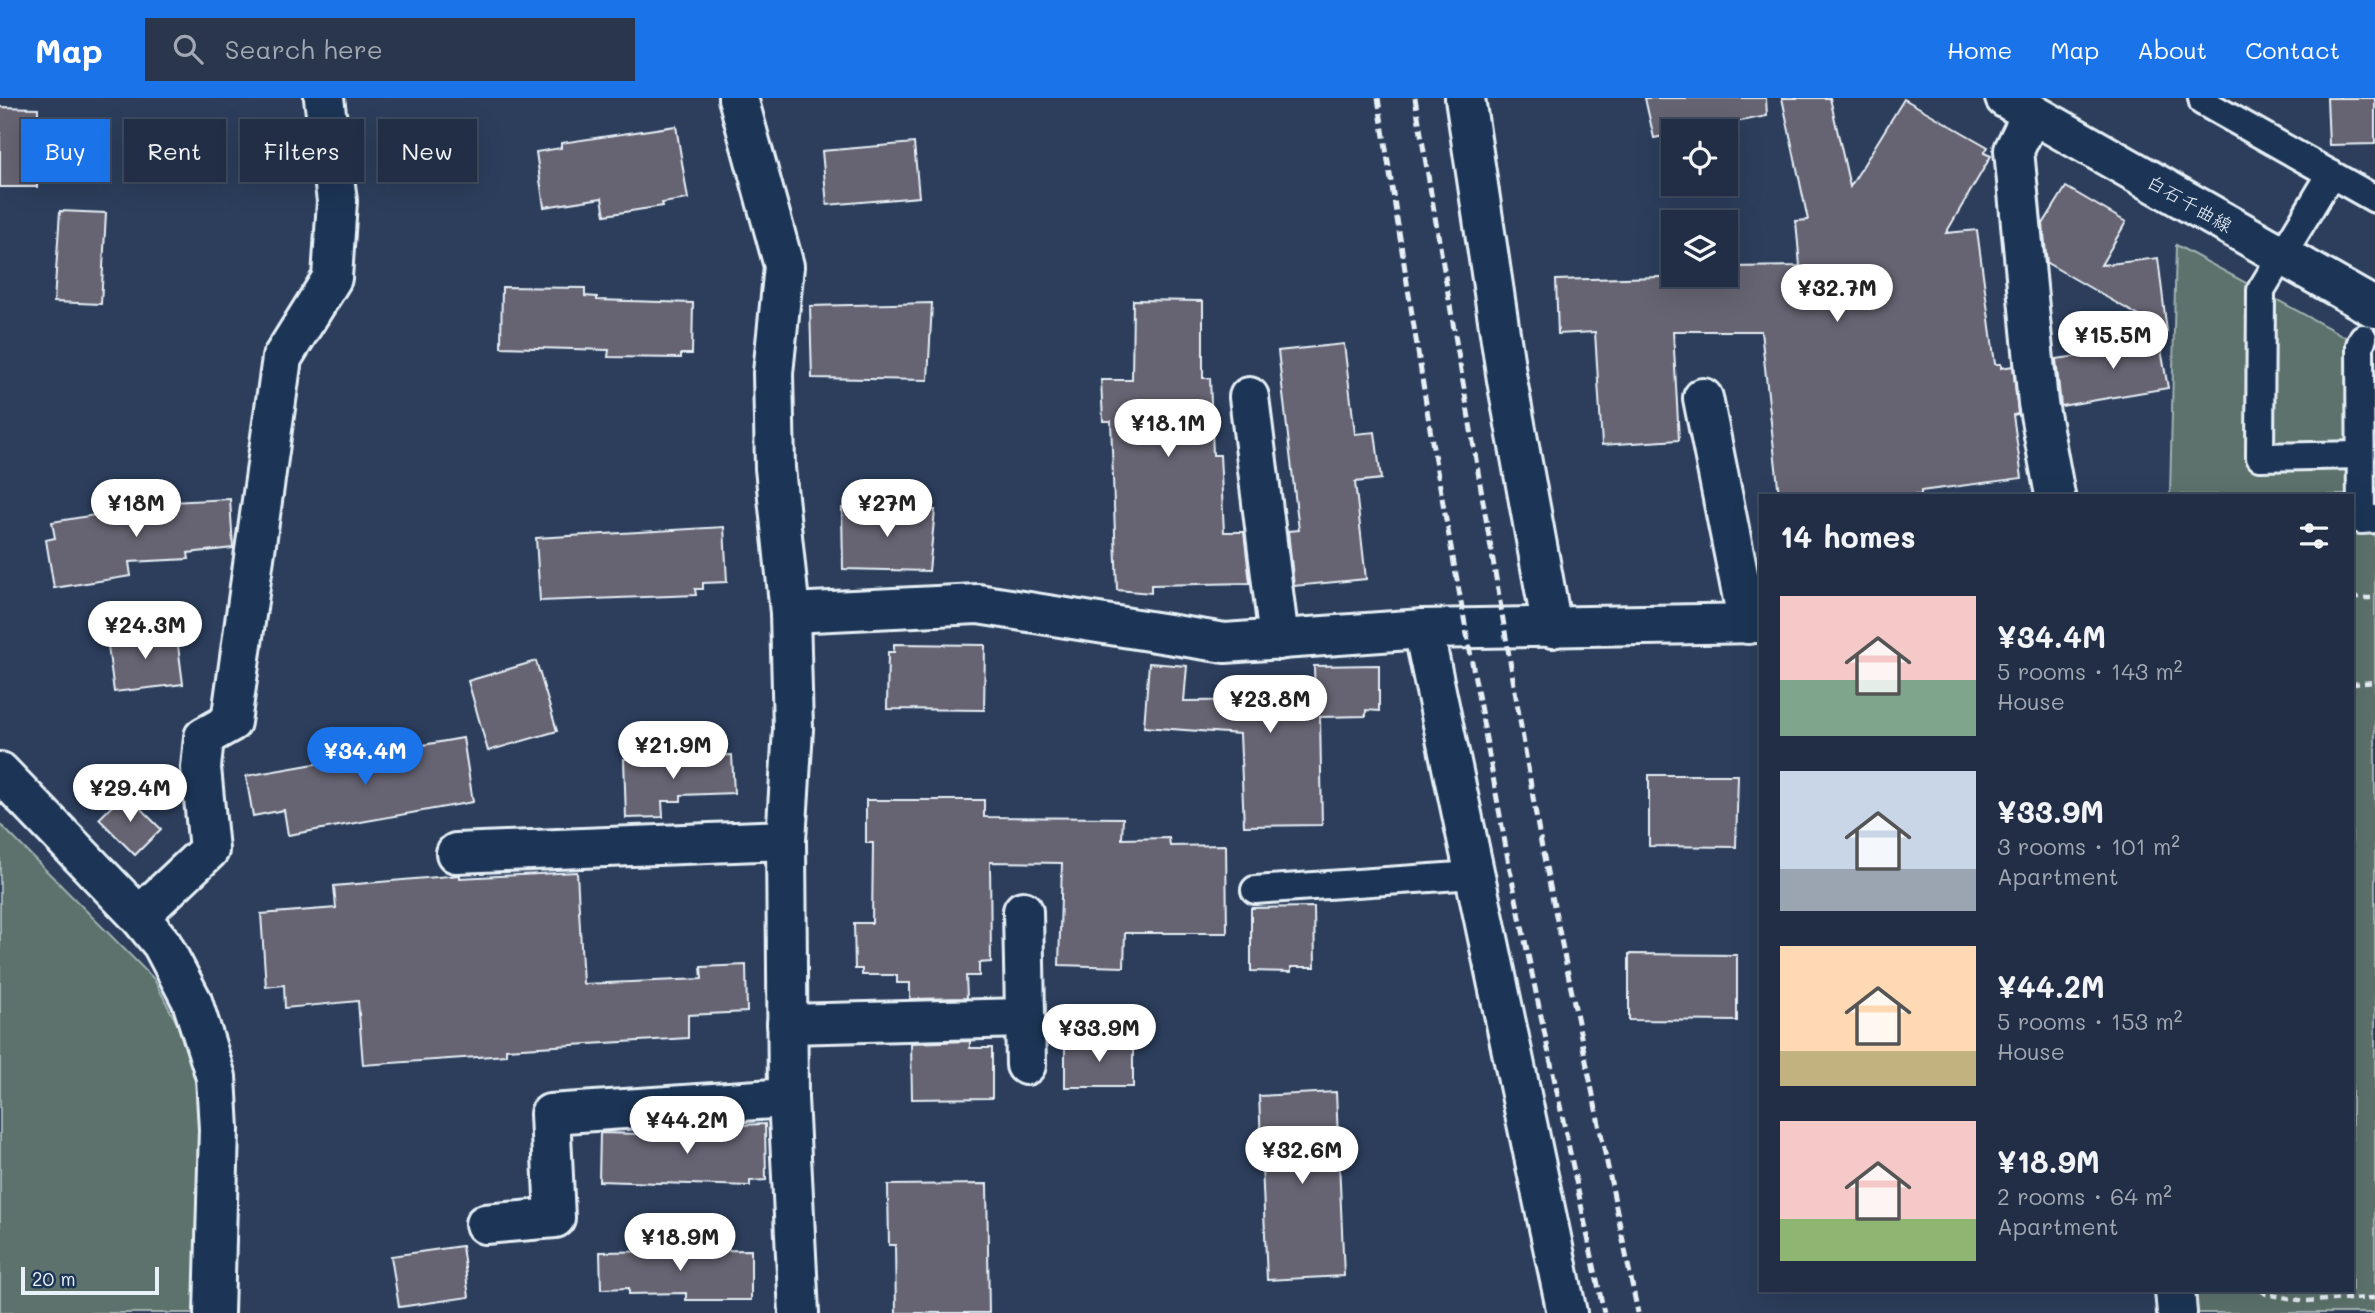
<!DOCTYPE html>
<html lang="en">
<head>
<meta charset="utf-8">
<style>
	:root { --surface:#212e45; --page:#29364c; --text:#f1f3f6; --muted:#a2a8b3; --line:#3e4a5e; --accent:#1a73e8 }
	body { margin:0; font-family:Mali,"Klee One",sans-serif; background:var(--page); color:var(--text); height:100vh; display:flex; flex-direction:column; font-size:26px; white-space:nowrap }
	* { box-sizing:border-box; margin:0 }
	p { font-size:23px; color:var(--muted) }
	.icon { flex:none; width:38px; height:38px; fill:none; stroke:currentColor; stroke-width:2; stroke-linecap:round; stroke-linejoin:round }
	.map { position:relative; flex:1; overflow:hidden }
	.sheet { position:absolute; left:1759px; top:396px; width:595px; height:798px; display:flex; flex-direction:column; background:var(--surface); border-radius:0px; box-shadow:0 7px 28px #0002,0 0 0 2px var(--line) }
	.sheet>* { flex:none }
	.hud { position:absolute; left:21px; top:21px; width:665px; height:63px; display:flex; gap:14px }
	.buttons { position:absolute; left:1661px; top:21px; display:grid; gap:14px }
	.buttons a { display:grid; place-items:center; width:77px; height:77px; border-radius:0px; background:var(--surface); box-shadow:0 7px 28px #0002,0 0 0 2px var(--line); font-size:35px }
	.scale { position:absolute; left:21px; bottom:18px; width:138px; box-sizing:border-box; padding-left:7px; border:4px solid #e8f1f8; border-top:0; font-size:19px; line-height:24px; white-space:nowrap; color:#e8f1f8; -webkit-text-stroke:5px #1d3557; paint-order:stroke }
	.price { position:absolute; translate:-50% -60px; padding:0 16px; border-radius:24px; background:#fff; color:#222; font-size:23px; line-height:46px; filter:drop-shadow(0 2px 4px #0008) }
	.price::after { content:''; position:absolute; left:50%; top:42px; width:21px; height:16px; margin-left:-10px; background:inherit; clip-path:polygon(0 0,100% 0,50% 100%) }
	.price.selected { background:var(--accent); color:#fff }
	ul { padding:0; list-style:none }
	li { display:flex; align-items:center; gap:21px; height:175px; padding:0 21px }
	li span { display:grid; place-items:center; flex:none; width:196px; height:140px; border-radius:0px; color:#555 }
	li>.icon { margin-inline-start:auto }
	span .icon { width:84px; height:84px; fill:#fffc; stroke-width:1 }
	li b { font-size:30px }
	h2 { display:flex; justify-content:space-between; align-items:center; height:84px; padding:0 21px; font-size:30px }
	.chip { padding:0 24px; border-radius:0px; background:var(--surface); box-shadow:0 7px 28px #0002,0 0 0 2px var(--line); font-size:24px; line-height:63px }
	.chip.selected { background:var(--accent); color:#fff }
	header { display:flex; align-items:center; gap:42px; box-sizing:border-box; height:98px; padding:0 35px; background:var(--accent); color:#fff }
	header strong { font-size:33px }
	nav { display:flex; gap:38px; margin-inline-start:auto; font-size:24px }
	.search { width:490px; height:63px; background:var(--page); display:flex; align-items:center; gap:18px; box-sizing:border-box; padding:0 24px; border-radius:0px; color:var(--muted); font-size:26px }
	.map>svg:first-child { display:block }
</style>
</head>
<body>
<header>
<strong>Map</strong>
<div class="search"><svg class="icon" aria-label="search" viewBox="0 0 24 24"><circle cx="10" cy="10" r="6"/><path d="M15 15l6 6"/></svg>Search here</div>
<nav><a>Home</a><a>Map</a><a>About</a><a>Contact</a></nav>
</header>
<div class="map">
<svg width="2375" height="1215" viewBox="0 0 2375 1215">
	<rect width="100%" height="100%" fill="#2c3e5c"/>
	<filter id="ink" filterUnits="userSpaceOnUse"><feTurbulence type="fractalNoise" baseFrequency=".0143" numOctaves="2"/><feDisplacementMap in="SourceGraphic" scale="14" xChannelSelector="R" yChannelSelector="G"/><feConvolveMatrix kernelMatrix="1 2 1 2 8 2 1 2 1" color-interpolation-filters="sRGB"/></filter>
	<g filter="url(#ink)">
		<g fill="#5d726c" stroke="#a2b2b2" stroke-width="2">
			<polygon points="2176,147 2375,255 2375,1215 2195,1215 2193,1192 2352,1192 2352,397 2170,397"/>
			<polygon points="0,726 154,881 186,943 200,1005 195,1215 0,1215"/>
		</g>
		<g fill="#666372" stroke="#e8f1f8" stroke-width="2">
			<polygon points="1645,0 1766,0 1767,18 1689,33 1673,33 1673,36 1654,40"/>
			<polygon points="1782,0 1830,0 1850,89 1904,1 1988,49 1984,55 1991,58 1946,135 1977,132 1995,266 2001,266 2001,270 2013,268 2018,316 2013,317 2022,380 1921,393 1921,397 1779,397 1761,233 1673,233 1679,342 1602,347 1595,234 1558,236 1556,182 1726,177 1726,169 1800,168 1796,123 1808,122"/>
			<polygon points="2327,0 2375,0 2375,46 2329,47"/>
			<polygon points="0,9 38,10 37,89 0,89"/>
			<polygon points="676,28 688,101 662,105 663,108 605,117 602,100 544,109 536,54 561,50 561,45"/>
			<polygon points="914,45 919,99 827,107 822,53"/>
			<polygon points="2066,89 2126,124 2101,167 2158,160 2167,234 2047,165 2043,126"/>
			<polygon points="60,113 106,115 101,206 54,204"/>
			<polygon points="502,189 585,190 585,198 597,199 597,202 693,205 692,256 681,256 681,260 608,259 609,252 501,249"/>
			<polygon points="1133,202 1203,203 1203,280 1210,280 1213,357 1220,357 1224,434 1244,434 1250,485 1151,487 1151,495 1117,492 1111,323 1103,323 1101,282 1132,282"/>
			<polygon points="932,205 928,282 812,280 810,208"/>
			<polygon points="2158,235 2168,290 2061,308 2056,261 2092,256 2090,247"/>
			<polygon points="1344,246 1355,336 1375,334 1381,381 1355,384 1366,481 1294,488 1288,433 1299,432 1278,253"/>
			<polygon points="230,401 233,450 188,455 189,461 129,464 131,478 54,490 46,442 55,440 52,424 150,408 150,405"/>
			<polygon points="842,410 935,412 929,473 843,471"/>
			<polygon points="724,429 727,484 703,485 703,491 695,491 696,497 540,503 536,440"/>
			<polygon points="176,532 183,586 114,594 107,540"/>
			<polygon points="894,546 985,547 984,612 887,611 888,554 894,554"/>
			<polygon points="536,563 557,633 488,653 468,583"/>
			<polygon points="1149,565 1187,568 1184,603 1315,602 1314,568 1379,567 1379,613 1366,612 1366,618 1320,619 1322,727 1244,728 1240,636 1144,629"/>
			<polygon points="463,640 473,704 288,737 284,712 253,718 246,678"/>
			<polygon points="732,657 734,695 681,697 681,703 662,703 663,719 626,720 624,661"/>
			<polygon points="1649,677 1738,677 1736,749 1649,748"/>
			<polygon points="125,695 161,731 135,757 99,721"/>
			<polygon points="866,702 984,702 984,719 1123,720 1122,741 1169,740 1170,748 1226,747 1227,835 1125,835 1124,869 1059,867 1062,765 990,764 991,864 979,865 979,878 966,878 967,900 910,901 910,885 897,885 897,877 862,877 862,871 855,871 854,825 872,825 873,745 866,745"/>
			<polygon points="577,774 583,886 702,881 701,869 746,867 747,914 688,917 688,940 506,951 506,957 363,967 358,903 285,910 284,887 266,889 261,816 336,810 334,788 460,777 460,780"/>
			<polygon points="1314,809 1315,869 1291,869 1291,874 1251,873 1251,810"/>
			<polygon points="1629,856 1737,857 1737,923 1629,922"/>
			<polygon points="970,943 970,950 992,950 992,1000 912,1001 911,945"/>
			<polygon points="1065,943 1133,945 1133,989 1065,989"/>
			<polygon points="1336,994 1344,1178 1267,1182 1259,998"/>
			<polygon points="765,1026 766,1082 750,1083 750,1088 599,1083 600,1035 682,1037 682,1029"/>
			<polygon points="987,1086 989,1215 896,1215 895,1147 889,1147 888,1087"/>
			<polygon points="462,1148 469,1199 399,1209 391,1158"/>
			<polygon points="751,1152 751,1202 686,1202 686,1195 629,1196 629,1190 601,1191 600,1154"/>
		</g>
		<g fill="none" stroke-linecap="round" stroke-linejoin="round">
			<g stroke="#e8f1f8" stroke-width="32">
				<g id="service">
					<polyline points="2202,0 2203,4 2375,101"/>
					<polyline points="2331,76 2261,192 2260,359 2360,357"/>
					<polyline points="2363,240 2360,247 2361,422 2375,421"/>
					<polyline points="1255,792 1474,777"/>
				</g>
			</g>
			<g stroke="#e8f1f8" stroke-width="44">
				<g id="minor">
					<polyline points="738,0 784,168 773,275 775,370 790,515 793,631 786,742 788,1000 799,1215"/>
					<polyline points="1465,0 1507,282 1552,530"/>
					<polyline points="2032,15 2014,52 2038,305 2055,397"/>
					<polyline points="1249,299 1279,542"/>
					<polyline points="1703,300 1748,526"/>
					<polyline points="790,515 978,506 1225,545 1423,531 1760,525"/>
					<polyline points="1423,531 1567,1215"/>
					<polyline points="0,674 139,818 162,846 192,903 216,979 219,1031 214,1215"/>
					<polyline points="456,755 786,742"/>
					<polyline points="1023,813 1026,967"/>
					<polyline points="139,818 209,752 201,670 204,639 231,624 282,260 332,180 337,103 324,0"/>
					<polyline points="787,926 1025,920"/>
					<polyline points="485,1126 555,1120 550,1016 788,1000"/>
					<polyline points="2175,1192 2177,1215"/>
				</g>
			</g>
			<g stroke="#e8f1f8" stroke-width="44">
				<polyline id="secondary" points="2005,0 2375,210"/>
			</g>
			<g stroke="#e8f1f8" stroke-width="4.5" stroke-dasharray="7 5" stroke-linecap="butt">
				<polyline points="2352,500 2375,500"/>
				<polyline points="2352,586 2375,584"/>
				<polyline points="2261,1192 2266,1196 2305,1203 2375,1200"/>
			</g>
			<use href="#service" stroke="#1d3557" stroke-width="26"/>
			<use href="#minor" stroke="#1d3557" stroke-width="38"/>
			<use href="#secondary" stroke="#1d3557" stroke-width="38"/>
			<g stroke="#e8f1f8" stroke-width="5" stroke-dasharray="10 5" stroke-linecap="butt">
				<polyline points="1378,0 1434,356 1510,772 1604,1215"/>
				<polyline points="1415,0 1539,735 1638,1215"/>
			</g>
		</g>
	</g>
	<g text-anchor="middle" dominant-baseline="central" stroke-width="5" stroke-linejoin="round" paint-order="stroke">
		<g font-size="19" fill="#e8f1f8" stroke="#1d3557">
			<text transform="translate(2190 105) rotate(30)">白石千曲線</text>
		</g>
	</g>
</svg>
<div class="buttons">
<a><svg class="icon" aria-label="locate" viewBox="0 0 24 24"><circle cx="12" cy="12" r="6"/><path d="M12 2v4M12 18v4M2 12h4M18 12h4"/></svg></a>
<a><svg class="icon" aria-label="layers" viewBox="0 0 24 24"><path d="M12 4l9 5-9 5-9-5zM3 14l9 5 9-5"/></svg></a>
</div>
<div class="scale">20 m</div>
<b class="price" style="left:1837px;top:226px">¥32.7M</b>
<b class="price" style="left:2113px;top:273px">¥15.5M</b>
<b class="price" style="left:1168px;top:361px">¥18.1M</b>
<b class="price" style="left:136px;top:441px">¥18M</b>
<b class="price" style="left:887px;top:441px">¥27M</b>
<b class="price" style="left:145px;top:563px">¥24.3M</b>
<b class="price" style="left:1270px;top:637px">¥23.8M</b>
<b class="price" style="left:673px;top:683px">¥21.9M</b>
<b class="price selected" style="left:365px;top:689px">¥34.4M</b>
<b class="price" style="left:130px;top:726px">¥29.4M</b>
<b class="price" style="left:1099px;top:966px">¥33.9M</b>
<b class="price" style="left:687px;top:1058px">¥44.2M</b>
<b class="price" style="left:1302px;top:1088px">¥32.6M</b>
<b class="price" style="left:680px;top:1175px">¥18.9M</b>
<div class="hud">
<a class="chip selected">Buy</a>
<a class="chip">Rent</a>
<a class="chip">Filters</a>
<a class="chip">New</a>
</div>
<section class="sheet">
<h2>14 homes<svg class="icon" aria-label="filters" viewBox="0 0 24 24"><path d="M4 7h16M4 17h16"/><circle cx="9" cy="7" r="2"/><circle cx="15" cy="17" r="2"/></svg></h2>
<ul>
<li><span style="background:linear-gradient(#f6c9c9 60%,#7fa58c 0)"><svg class="icon" aria-label="home" viewBox="0 0 24 24"><path d="M3 11l9-7 9 7M6 9v11h12V9"/></svg></span><div><b>¥34.4M</b><p>5 rooms · 143 m²</p><p>House</p></div></li>
<li><span style="background:linear-gradient(#c9d6e8 70%,#9aa5b1 0)"><svg class="icon" aria-label="home" viewBox="0 0 24 24"><path d="M3 11l9-7 9 7M6 9v11h12V9"/></svg></span><div><b>¥33.9M</b><p>3 rooms · 101 m²</p><p>Apartment</p></div></li>
<li><span style="background:linear-gradient(#ffd9b3 75%,#c2b280 0)"><svg class="icon" aria-label="home" viewBox="0 0 24 24"><path d="M3 11l9-7 9 7M6 9v11h12V9"/></svg></span><div><b>¥44.2M</b><p>5 rooms · 153 m²</p><p>House</p></div></li>
<li><span style="background:linear-gradient(#f6c9c9 70%,#8fb573 0)"><svg class="icon" aria-label="home" viewBox="0 0 24 24"><path d="M3 11l9-7 9 7M6 9v11h12V9"/></svg></span><div><b>¥18.9M</b><p>2 rooms · 64 m²</p><p>Apartment</p></div></li>
</ul>
</section>
</div>
</body>
</html>
